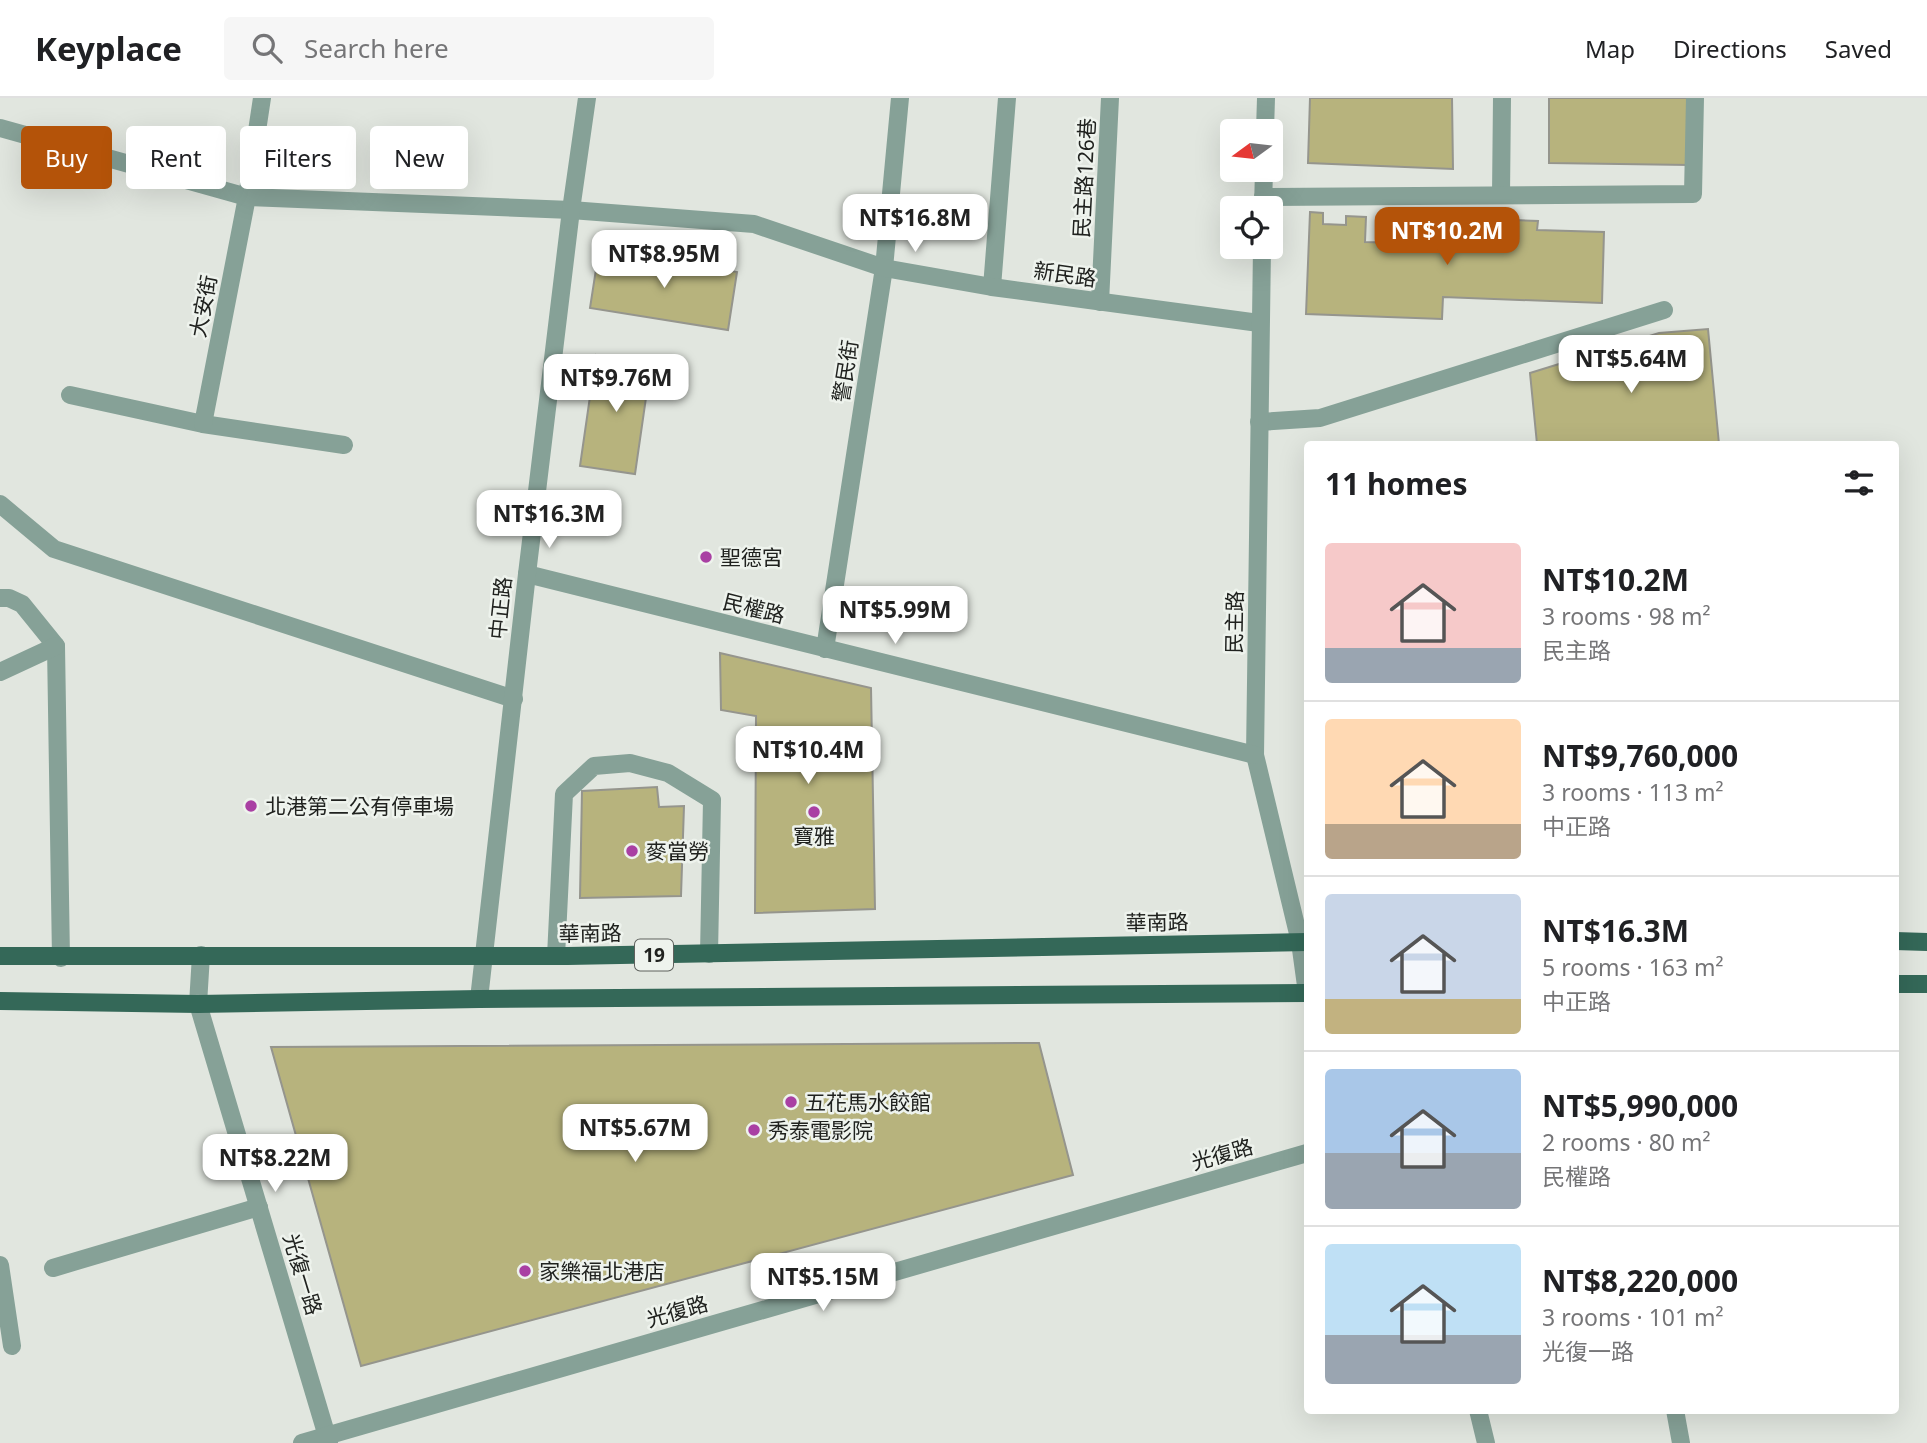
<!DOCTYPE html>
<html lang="en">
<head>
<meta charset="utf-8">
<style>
	:root { --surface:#fff; --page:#f6f6f6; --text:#202124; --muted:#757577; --line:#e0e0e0; --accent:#b45309 }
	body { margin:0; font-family:"Noto Sans","Noto Sans TC",sans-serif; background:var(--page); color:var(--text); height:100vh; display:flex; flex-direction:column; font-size:26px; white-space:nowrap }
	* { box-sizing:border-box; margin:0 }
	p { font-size:23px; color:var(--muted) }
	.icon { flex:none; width:38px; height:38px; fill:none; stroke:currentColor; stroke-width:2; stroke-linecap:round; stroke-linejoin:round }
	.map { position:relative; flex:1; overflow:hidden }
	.panel { position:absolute; left:1304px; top:343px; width:595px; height:973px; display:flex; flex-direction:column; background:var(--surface); border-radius:7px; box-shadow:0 7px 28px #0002 }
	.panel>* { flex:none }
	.hud { position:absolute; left:21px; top:28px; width:665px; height:63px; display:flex; gap:14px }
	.needle { width:46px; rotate:255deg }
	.buttons { position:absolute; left:1220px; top:21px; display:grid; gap:14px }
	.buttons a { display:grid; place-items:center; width:63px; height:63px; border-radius:7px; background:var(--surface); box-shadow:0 7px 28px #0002; font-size:35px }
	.price { position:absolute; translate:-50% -60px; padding:0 16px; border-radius:14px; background:#fff; color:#222; font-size:23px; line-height:46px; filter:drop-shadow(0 2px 4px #0008) }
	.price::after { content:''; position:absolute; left:50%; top:42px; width:21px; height:16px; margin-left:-10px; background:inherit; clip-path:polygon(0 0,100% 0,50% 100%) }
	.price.current { background:var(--accent); color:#fff }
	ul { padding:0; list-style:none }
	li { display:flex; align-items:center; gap:21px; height:175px; padding:0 21px }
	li+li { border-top:2px solid var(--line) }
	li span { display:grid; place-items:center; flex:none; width:196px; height:140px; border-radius:7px; color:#555 }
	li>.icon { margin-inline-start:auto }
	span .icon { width:84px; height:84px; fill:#fffc; stroke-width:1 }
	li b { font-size:30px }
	h2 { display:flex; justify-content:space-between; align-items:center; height:84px; padding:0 21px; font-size:30px }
	.chip { padding:0 24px; border-radius:7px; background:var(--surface); box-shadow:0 7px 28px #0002; font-size:24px; line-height:63px }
	.chip.current { background:var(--accent); color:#fff }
	header { display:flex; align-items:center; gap:42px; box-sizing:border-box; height:98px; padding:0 35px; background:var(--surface); border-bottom:2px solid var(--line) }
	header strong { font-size:33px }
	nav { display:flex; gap:38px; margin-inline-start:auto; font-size:24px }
	.search { width:490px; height:63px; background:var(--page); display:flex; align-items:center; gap:18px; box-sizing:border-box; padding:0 24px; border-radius:7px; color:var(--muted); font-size:26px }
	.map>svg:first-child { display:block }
</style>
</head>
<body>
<header>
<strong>Keyplace</strong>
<div class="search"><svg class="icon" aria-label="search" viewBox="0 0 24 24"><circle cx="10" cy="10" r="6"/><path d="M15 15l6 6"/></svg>Search here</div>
<nav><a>Map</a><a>Directions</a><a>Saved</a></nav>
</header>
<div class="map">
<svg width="1927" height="1345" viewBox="0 0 1927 1345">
	<rect width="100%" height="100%" fill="#e1e6df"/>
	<g fill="#b7b37d" stroke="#95958d" stroke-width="2">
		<polygon points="1310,0 1452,0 1453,71 1308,65"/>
		<polygon points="1549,0 1690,0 1689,67 1549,65"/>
		<polygon points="1310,114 1323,115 1323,126 1346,127 1346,118 1366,119 1365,144 1399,145 1400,122 1454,124 1453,130 1494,132 1493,121 1538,123 1537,132 1604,134 1602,205 1443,199 1442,221 1306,216"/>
		<polygon points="599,152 737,174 728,232 590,210"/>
		<polygon points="1708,231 1719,346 1537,346 1530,275 1659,235"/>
		<polygon points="596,257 651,265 635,376 580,368"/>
		<polygon points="720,555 871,590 875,811 755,815 756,618 721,612"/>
		<polygon points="657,689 659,709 684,708 681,798 580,800 582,693"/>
		<polygon points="1039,945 1073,1077 361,1268 271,949"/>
	</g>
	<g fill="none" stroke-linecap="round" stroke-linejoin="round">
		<g stroke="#86a197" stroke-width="18">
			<polyline points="1501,97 1502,0"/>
			<polyline points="1263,99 1693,96 1695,0"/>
			<polyline points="992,189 1007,0"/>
			<polyline points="1100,204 1110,0"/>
			<polyline points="70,297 203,326 344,347"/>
			<polyline points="1259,324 1320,320 1664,212"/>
			<polyline points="203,326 247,99 262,0"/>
			<polyline points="0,406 54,451 514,601"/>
			<polyline points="0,500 9,500 22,506 56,548 61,860"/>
			<polyline points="825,551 884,170 900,0"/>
			<polyline points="0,574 56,548"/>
			<polyline points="556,858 564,696 594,668 630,665 668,675 712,702 709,856"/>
			<polyline points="0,1167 12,1248"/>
			<polyline points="53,1170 259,1109"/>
			<polyline points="1675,1312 1681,1345"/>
		</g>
		<g stroke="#86a197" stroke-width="18">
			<polyline points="0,30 247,99 571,112 754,126 884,170 992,189 1259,225"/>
			<polyline points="1265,33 1266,0"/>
			<polyline points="1263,110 1264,72"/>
			<polyline points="1262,149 1255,657 1300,844 1307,895"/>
			<polyline points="527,476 1255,657"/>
			<polyline points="201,857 198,906 329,1345"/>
			<polyline points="479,901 527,476 571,112 587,0"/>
			<polyline points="1478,1312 1486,1345"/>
			<polyline points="302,1345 1307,1055"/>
		</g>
		<g stroke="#346858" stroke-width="18">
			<polyline points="1895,843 1927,844"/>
			<polyline points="0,858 568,858 1307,844"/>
			<polyline points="1895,886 1927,886"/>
			<polyline points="0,903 198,906 479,901 1307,895"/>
		</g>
	</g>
	<g fill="#a940a3" stroke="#eef3ed" stroke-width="2.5">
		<circle cx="706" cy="459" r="7"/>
		<circle cx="251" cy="708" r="7"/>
		<circle cx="814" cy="714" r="7"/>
		<circle cx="632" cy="753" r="7"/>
		<circle cx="791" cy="1004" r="7"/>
		<circle cx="754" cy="1032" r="7"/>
		<circle cx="525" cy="1173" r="7"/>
	</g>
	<g text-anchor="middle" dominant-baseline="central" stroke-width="5" stroke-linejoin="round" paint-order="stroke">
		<rect fill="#eef3ed" stroke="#5e615d" stroke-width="2" x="635" y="841.5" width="38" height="31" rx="5"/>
		<g font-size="19" font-weight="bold" fill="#20221f">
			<text x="654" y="857">19</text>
		</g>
		<g font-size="21" fill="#20221f" stroke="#eef3ed">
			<text transform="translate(1084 80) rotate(-87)">民主路126巷</text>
			<text transform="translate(1065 176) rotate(8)">新民路</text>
			<text transform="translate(203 208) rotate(-79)">大安街</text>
			<text transform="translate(845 273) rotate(-81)">警民街</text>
			<text transform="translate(500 510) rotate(-84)">中正路</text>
			<text transform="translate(754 510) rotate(14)">民權路</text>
			<text transform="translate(1234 524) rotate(-89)">民主路</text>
			<text transform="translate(1157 824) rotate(-1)">華南路</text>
			<text transform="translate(590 835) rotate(-1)">華南路</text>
			<text transform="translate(1222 1056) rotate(-16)">光復路</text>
			<text transform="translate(303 1176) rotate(73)">光復一路</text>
			<text transform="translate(677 1213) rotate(-16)">光復路</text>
		</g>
		<g font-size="21" fill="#20221f" stroke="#eef3ed" text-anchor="start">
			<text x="720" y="459">聖德宮</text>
			<text x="265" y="708">北港第二公有停車場</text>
			<text x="814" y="738" text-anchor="middle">寶雅</text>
			<text x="646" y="753">麥當勞</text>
			<text x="805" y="1004">五花馬水餃館</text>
			<text x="768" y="1032">秀泰電影院</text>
			<text x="539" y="1173">家樂福北港店</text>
		</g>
	</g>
</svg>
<div class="buttons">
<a><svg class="needle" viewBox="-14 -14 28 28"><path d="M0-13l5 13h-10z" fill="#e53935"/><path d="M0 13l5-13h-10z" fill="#757577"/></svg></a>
<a><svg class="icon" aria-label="locate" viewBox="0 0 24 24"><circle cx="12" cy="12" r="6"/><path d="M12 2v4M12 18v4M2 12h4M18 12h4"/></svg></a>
</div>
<b class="price" style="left:915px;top:156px">NT$16.8M</b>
<b class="price current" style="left:1447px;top:169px">NT$10.2M</b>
<b class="price" style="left:664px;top:192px">NT$8.95M</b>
<b class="price" style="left:1631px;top:297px">NT$5.64M</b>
<b class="price" style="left:616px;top:316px">NT$9.76M</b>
<b class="price" style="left:549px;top:452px">NT$16.3M</b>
<b class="price" style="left:895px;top:548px">NT$5.99M</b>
<b class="price" style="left:808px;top:688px">NT$10.4M</b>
<b class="price" style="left:635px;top:1066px">NT$5.67M</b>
<b class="price" style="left:275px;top:1096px">NT$8.22M</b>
<b class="price" style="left:823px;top:1215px">NT$5.15M</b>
<div class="hud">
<a class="chip current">Buy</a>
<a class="chip">Rent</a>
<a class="chip">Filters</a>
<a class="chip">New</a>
</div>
<section class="panel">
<h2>11 homes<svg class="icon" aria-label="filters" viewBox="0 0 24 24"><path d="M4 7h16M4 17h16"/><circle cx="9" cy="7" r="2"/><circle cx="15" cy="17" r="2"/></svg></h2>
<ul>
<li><span style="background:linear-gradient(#f6c9c9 75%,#9aa5b1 0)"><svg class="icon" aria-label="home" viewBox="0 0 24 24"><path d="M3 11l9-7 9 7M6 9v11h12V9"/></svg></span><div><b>NT$10.2M</b><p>3 rooms · 98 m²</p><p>民主路</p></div></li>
<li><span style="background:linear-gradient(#ffd9b3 75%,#b9a48a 0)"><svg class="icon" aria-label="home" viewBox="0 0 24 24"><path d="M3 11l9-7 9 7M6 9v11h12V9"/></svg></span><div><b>NT$9,760,000</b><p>3 rooms · 113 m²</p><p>中正路</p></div></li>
<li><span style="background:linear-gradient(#c9d6e8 75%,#c2b280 0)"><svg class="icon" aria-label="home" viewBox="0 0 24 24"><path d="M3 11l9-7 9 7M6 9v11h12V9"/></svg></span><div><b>NT$16.3M</b><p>5 rooms · 163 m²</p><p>中正路</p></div></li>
<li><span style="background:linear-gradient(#a9c7e8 60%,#9aa5b1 0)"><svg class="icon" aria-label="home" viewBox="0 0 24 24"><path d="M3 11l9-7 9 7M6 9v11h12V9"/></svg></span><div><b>NT$5,990,000</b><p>2 rooms · 80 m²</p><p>民權路</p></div></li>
<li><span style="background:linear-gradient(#bfe0f5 65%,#9aa5b1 0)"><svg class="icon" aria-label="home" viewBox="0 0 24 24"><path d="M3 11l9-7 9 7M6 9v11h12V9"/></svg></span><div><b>NT$8,220,000</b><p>3 rooms · 101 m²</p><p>光復一路</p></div></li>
</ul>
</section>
</div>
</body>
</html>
